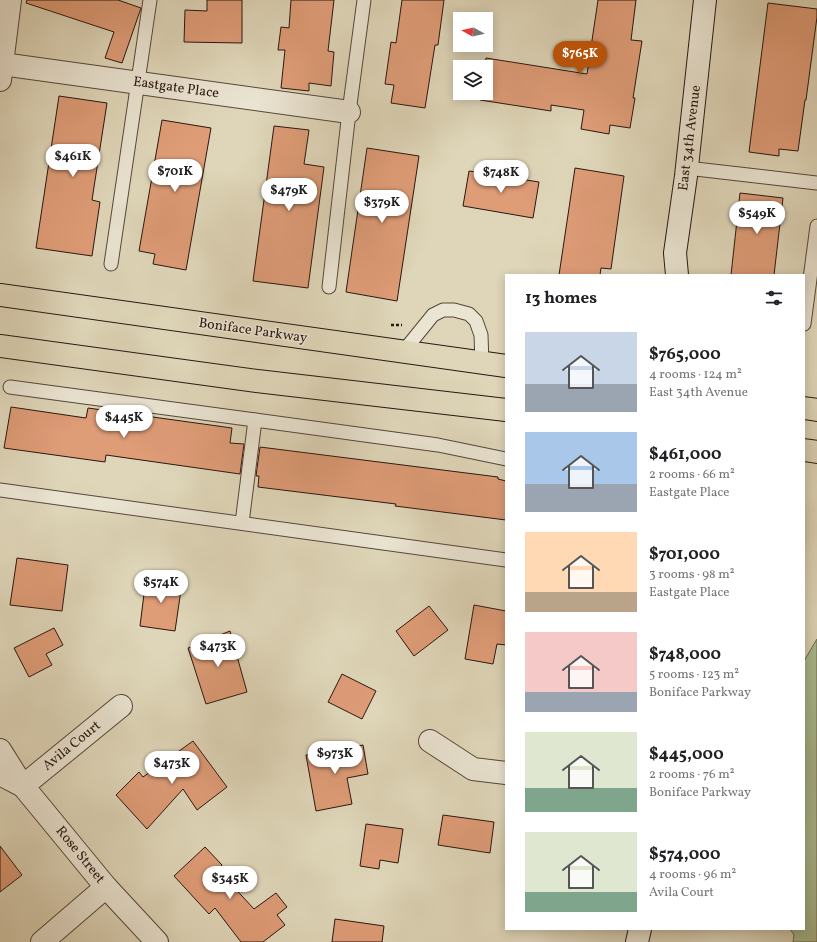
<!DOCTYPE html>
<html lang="en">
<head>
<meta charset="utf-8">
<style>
	:root { --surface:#fff; --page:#f6f6f6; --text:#202124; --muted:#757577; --accent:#b45309 }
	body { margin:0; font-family:Vollkorn,serif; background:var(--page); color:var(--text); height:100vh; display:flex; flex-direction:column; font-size:15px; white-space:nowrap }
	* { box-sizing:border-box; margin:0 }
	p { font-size:13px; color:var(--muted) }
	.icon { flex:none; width:22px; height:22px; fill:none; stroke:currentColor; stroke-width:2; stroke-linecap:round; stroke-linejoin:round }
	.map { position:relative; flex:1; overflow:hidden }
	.sheet { position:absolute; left:505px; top:274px; width:300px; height:656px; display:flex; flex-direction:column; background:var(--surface); border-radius:0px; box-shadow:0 2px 10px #0003 }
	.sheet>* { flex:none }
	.needle { width:26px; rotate:278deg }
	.controls { position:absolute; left:453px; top:12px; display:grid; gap:8px }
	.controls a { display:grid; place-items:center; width:40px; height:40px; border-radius:0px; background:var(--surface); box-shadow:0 2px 10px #0003; font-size:20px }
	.price { position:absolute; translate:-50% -34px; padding:0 9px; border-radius:14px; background:#fff; color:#222; font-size:13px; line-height:26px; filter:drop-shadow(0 1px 2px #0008) }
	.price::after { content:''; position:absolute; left:50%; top:24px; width:12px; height:9px; margin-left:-6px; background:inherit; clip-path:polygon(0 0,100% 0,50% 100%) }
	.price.current { background:var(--accent); color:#fff }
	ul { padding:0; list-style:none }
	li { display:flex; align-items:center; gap:12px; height:100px; padding:0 20px }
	li span { display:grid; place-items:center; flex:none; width:112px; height:80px; border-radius:0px; color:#555 }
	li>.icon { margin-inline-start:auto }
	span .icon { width:48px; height:48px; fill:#fffc; stroke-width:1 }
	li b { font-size:17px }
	h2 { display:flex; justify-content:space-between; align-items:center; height:48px; padding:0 20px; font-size:17px }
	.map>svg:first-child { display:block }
</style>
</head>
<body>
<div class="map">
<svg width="817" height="942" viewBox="0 0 817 942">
	<rect width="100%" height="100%" fill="#dfd6b9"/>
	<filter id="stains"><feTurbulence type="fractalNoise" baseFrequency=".005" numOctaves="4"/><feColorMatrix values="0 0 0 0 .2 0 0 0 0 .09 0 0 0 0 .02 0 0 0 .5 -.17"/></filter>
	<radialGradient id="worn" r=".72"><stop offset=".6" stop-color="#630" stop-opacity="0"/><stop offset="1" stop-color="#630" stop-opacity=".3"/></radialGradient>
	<polygon fill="#abbf94" stroke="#6a6b52" points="817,639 817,942 793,942 794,935 790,929 804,929 804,661"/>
	<g fill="#de9c77" stroke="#291711">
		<polygon points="27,0 118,0 141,8 122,63 105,58 114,32 26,3"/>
		<polygon points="207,0 242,0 242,43 184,42 185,10 207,11"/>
		<polygon points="291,0 334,0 328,51 334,52 331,86 309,83 309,91 281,88 285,50 278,50 281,27 289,28"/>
		<polygon points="402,0 444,0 438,45 435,45 425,108 391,103 394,85 385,84 391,42 396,43"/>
		<polygon points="598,0 636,0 631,40 642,41 633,98 635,98 630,128 610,125 609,134 581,129 584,110 551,105 551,111 480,100 481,93 486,93 486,67 485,67 486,58 587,74"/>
		<polygon points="768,3 817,9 817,17 806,100 805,100 798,151 779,149 779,156 749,152"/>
		<polygon points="59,96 107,103 92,200 100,202 92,256 36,248"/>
		<polygon points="162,120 211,128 186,270 153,264 155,254 139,251"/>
		<polygon points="274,126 309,130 304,164 324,167 308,288 253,281"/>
		<polygon points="367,148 419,156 397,301 346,292"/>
		<polygon points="575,168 624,176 611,269 601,268 600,275 559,275"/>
		<polygon points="469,171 539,182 533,218 463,206"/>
		<polygon points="740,193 783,198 774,275 731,275"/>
		<polygon points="11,407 86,418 88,408 232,428 230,443 244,444 240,474 106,455 105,462 4,448"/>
		<polygon points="260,447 498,477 498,479 506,481 506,520 395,506 396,504 258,487 259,476 256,476"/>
		<polygon points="17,558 68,565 62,611 10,605"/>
		<polygon points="146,578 182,583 175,631 140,626"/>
		<polygon points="474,605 506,611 506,645 497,644 493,664 465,659"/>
		<polygon points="429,606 448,630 414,656 396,631"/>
		<polygon points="54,628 63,645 46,654 52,665 29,677 14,648"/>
		<polygon points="230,631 247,692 206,704 188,648"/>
		<polygon points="342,674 376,691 362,719 328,702"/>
		<polygon points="193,741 227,787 197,810 183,789 147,829 116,795 139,772 143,777"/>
		<polygon points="363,745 368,774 347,778 352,804 316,811 306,755"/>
		<polygon points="443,815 494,822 490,853 438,845"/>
		<polygon points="366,824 403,829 398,863 380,860 379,869 360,866"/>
		<polygon points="0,846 22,875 0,892"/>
		<polygon points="205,847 222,865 218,870 254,909 276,893 287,907 277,915 285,925 263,942 241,942 215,908 209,914 174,876"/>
		<polygon points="335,919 384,926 382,942 332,942"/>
	</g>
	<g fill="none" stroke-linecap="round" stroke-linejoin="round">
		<g stroke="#56473b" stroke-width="15">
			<g id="lane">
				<polyline points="687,168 817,183"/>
				<polyline points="111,264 150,0"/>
				<polyline points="329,287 349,112 364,0"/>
				<polyline points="804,324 817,226"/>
				<polyline points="403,352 433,315 443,310 454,310 469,314 476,321 481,335 482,363"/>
				<polyline points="10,387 255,420 242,523"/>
				<polyline points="255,420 438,445 506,459"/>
				<polyline points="0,490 506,560"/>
			</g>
		</g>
		<g stroke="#56473b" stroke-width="24">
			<g id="street">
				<polyline points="2,64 349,112"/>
				<polyline points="0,80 10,0"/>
				<polyline points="430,741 473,769 506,773"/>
				<polyline points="0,750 22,785"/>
				<polyline points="0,774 23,786 106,887 157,942"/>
				<polyline points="23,786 121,706"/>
				<polyline points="42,942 106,887"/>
			</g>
		</g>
		<g stroke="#291711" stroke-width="24">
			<g id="secondary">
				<polyline points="677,275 675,253 686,176 705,0"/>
				<polyline points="637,942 640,929"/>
			</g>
		</g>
		<g stroke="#291711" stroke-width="24">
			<g id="primary">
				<polyline points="0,295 506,366"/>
				<polyline points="0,346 257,381 506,410"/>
				<polyline points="804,408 817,410"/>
				<polyline points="804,450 817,452"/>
			</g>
		</g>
		<polyline stroke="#291711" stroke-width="2.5" stroke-dasharray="3 2" stroke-linecap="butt" points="391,325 402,325"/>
		<use href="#lane" stroke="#eae4d2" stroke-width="13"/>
		<use href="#street" stroke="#eae4d2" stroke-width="22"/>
		<use href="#secondary" stroke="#eae4d2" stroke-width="22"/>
		<use href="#primary" stroke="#dfd6b9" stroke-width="22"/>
	</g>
	<g text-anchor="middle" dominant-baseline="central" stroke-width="3" stroke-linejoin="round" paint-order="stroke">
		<g font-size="14" fill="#291711" stroke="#eae4d2">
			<text transform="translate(176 88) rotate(8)">Eastgate Place</text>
			<text transform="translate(690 138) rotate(-83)">East 34th Avenue</text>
			<text transform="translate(253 331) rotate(8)">Boniface Parkway</text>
			<text transform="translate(72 746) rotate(-39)">Avila Court</text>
			<text transform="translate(80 855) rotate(51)">Rose Street</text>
		</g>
	</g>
	<rect width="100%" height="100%" filter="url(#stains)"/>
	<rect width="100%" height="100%" fill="url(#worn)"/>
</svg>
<div class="controls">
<a><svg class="needle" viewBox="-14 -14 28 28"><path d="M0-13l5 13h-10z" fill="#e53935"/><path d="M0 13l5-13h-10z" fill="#757577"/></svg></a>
<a><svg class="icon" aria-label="layers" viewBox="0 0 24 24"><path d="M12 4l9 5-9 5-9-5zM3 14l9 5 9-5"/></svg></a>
</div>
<b class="price current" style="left:580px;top:75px">$765K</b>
<b class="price" style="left:73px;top:178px">$461K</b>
<b class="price" style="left:175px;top:193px">$701K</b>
<b class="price" style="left:501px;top:194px">$748K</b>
<b class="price" style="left:289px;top:212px">$479K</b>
<b class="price" style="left:382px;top:224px">$379K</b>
<b class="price" style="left:757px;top:235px">$549K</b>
<b class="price" style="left:124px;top:439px">$445K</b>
<b class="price" style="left:161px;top:604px">$574K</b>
<b class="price" style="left:218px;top:668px">$473K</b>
<b class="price" style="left:335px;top:775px">$973K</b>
<b class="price" style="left:172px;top:785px">$473K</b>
<b class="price" style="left:230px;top:900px">$345K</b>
<section class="sheet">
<h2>13 homes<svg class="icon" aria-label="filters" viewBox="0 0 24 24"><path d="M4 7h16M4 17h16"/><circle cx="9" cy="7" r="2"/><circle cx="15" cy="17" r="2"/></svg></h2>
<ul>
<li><span style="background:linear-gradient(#c9d6e8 65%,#9aa5b1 0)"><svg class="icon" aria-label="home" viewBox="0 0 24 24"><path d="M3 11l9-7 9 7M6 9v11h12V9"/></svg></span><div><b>$765,000</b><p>4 rooms · 124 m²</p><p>East 34th Avenue</p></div></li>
<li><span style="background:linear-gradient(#a9c7e8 65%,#9aa5b1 0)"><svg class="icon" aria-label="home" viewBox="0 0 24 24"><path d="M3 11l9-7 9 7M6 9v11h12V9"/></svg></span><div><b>$461,000</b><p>2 rooms · 66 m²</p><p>Eastgate Place</p></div></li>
<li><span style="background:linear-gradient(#ffd9b3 75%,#b9a48a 0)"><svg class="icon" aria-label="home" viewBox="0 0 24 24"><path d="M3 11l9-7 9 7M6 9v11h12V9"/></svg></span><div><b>$701,000</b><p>3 rooms · 98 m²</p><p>Eastgate Place</p></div></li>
<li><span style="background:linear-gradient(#f6c9c9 75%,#9aa5b1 0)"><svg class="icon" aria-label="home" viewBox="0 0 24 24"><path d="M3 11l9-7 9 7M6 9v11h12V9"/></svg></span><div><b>$748,000</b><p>5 rooms · 123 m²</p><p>Boniface Parkway</p></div></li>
<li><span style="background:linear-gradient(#dfe7d0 70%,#7fa58c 0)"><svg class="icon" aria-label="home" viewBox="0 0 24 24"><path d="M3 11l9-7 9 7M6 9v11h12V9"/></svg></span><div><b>$445,000</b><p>2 rooms · 76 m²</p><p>Boniface Parkway</p></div></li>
<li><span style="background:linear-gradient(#dfe7d0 75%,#7fa58c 0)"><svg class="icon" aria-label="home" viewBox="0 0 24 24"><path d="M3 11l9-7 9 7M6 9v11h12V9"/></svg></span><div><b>$574,000</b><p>4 rooms · 96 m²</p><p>Avila Court</p></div></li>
</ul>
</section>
</div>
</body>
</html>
